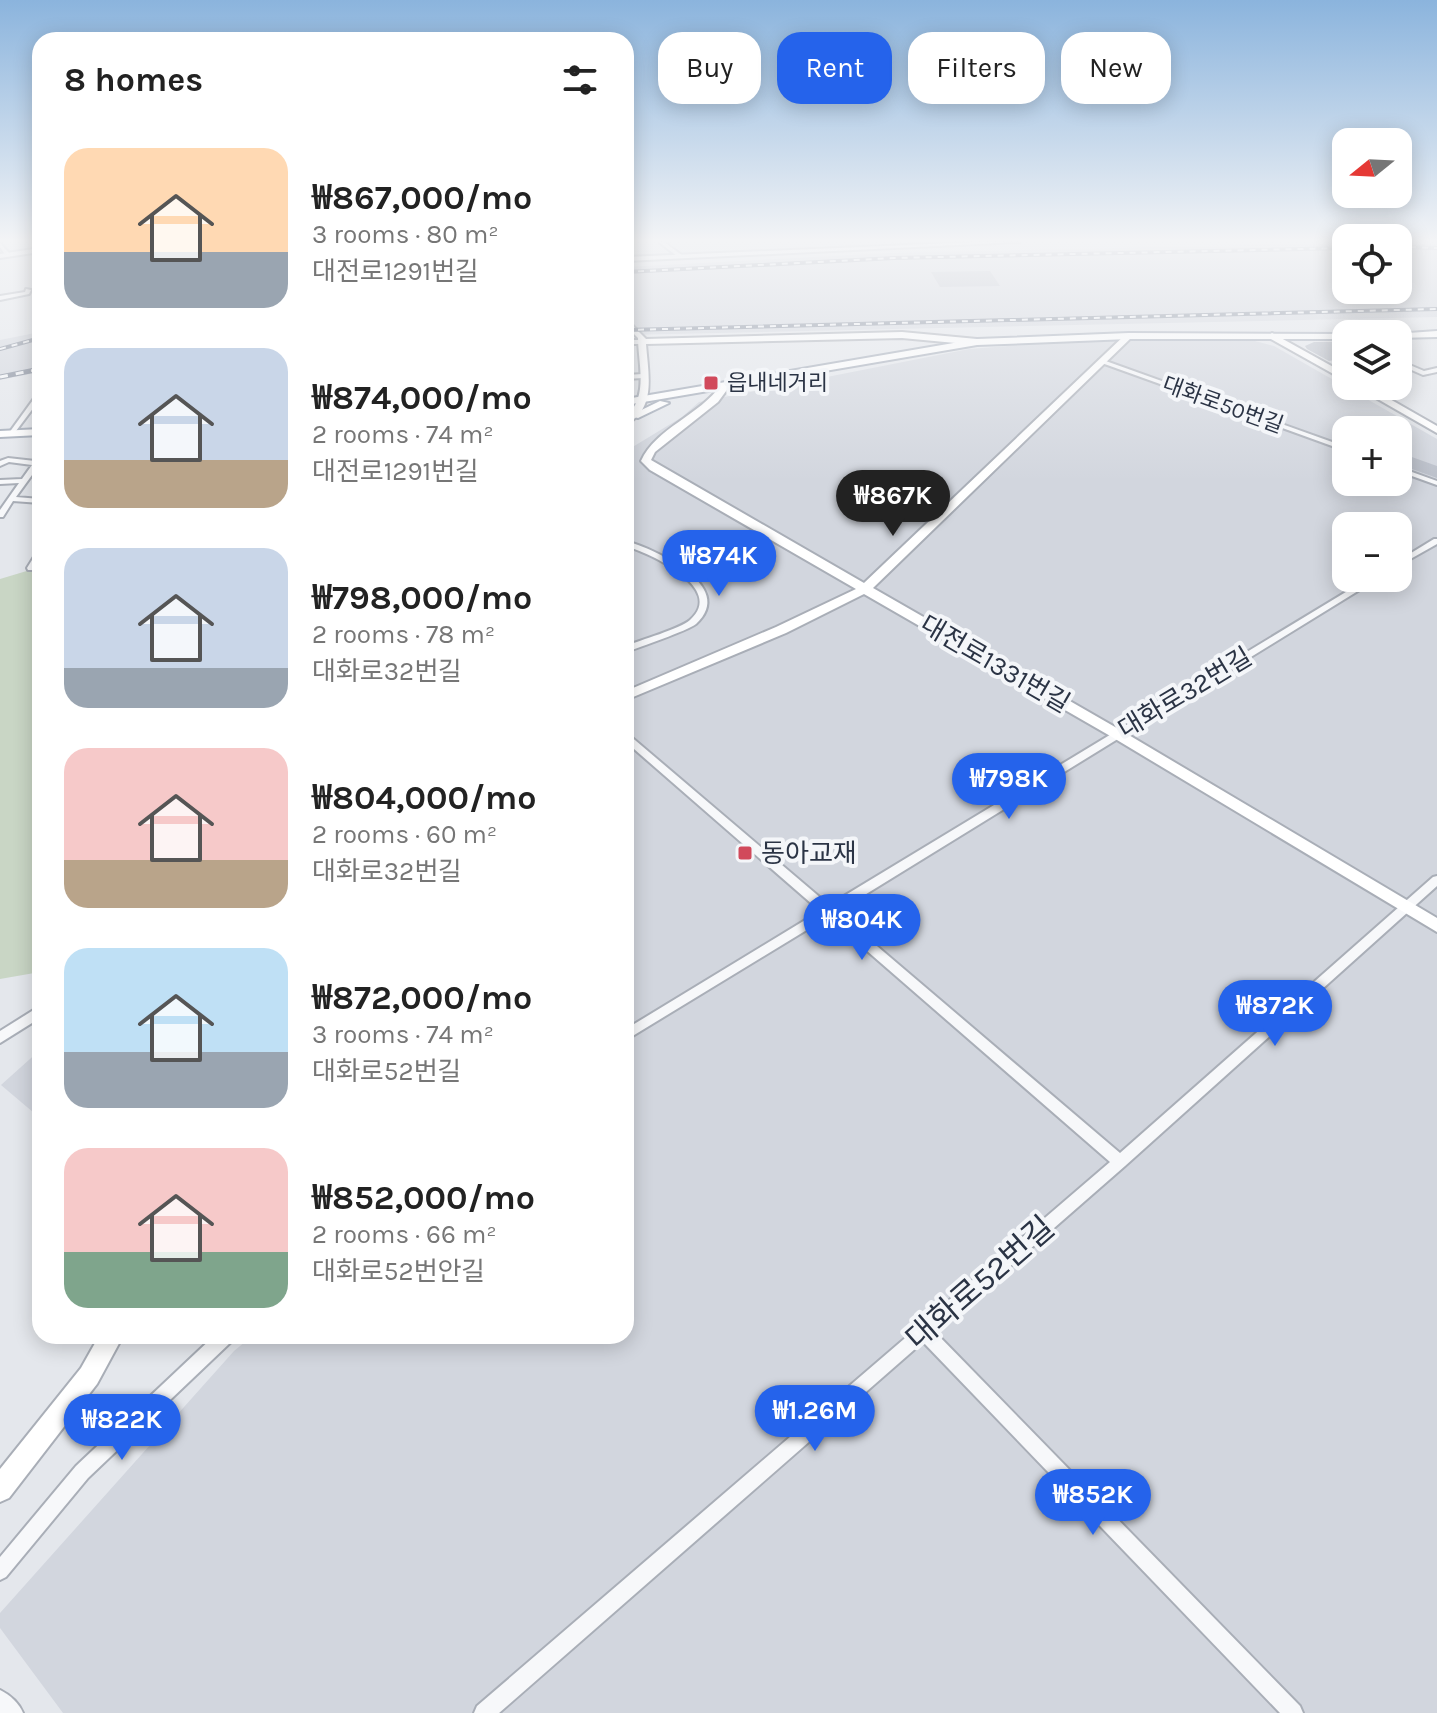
<!DOCTYPE html>
<html lang="en">
<head>
<meta charset="utf-8">
<style>
	:root { --surface:#fff; --page:#f2f2f2; --text:#222; --muted:#767676; --accent:#2563eb }
	body { margin:0; font-family:Karla,"Noto Sans KR",sans-serif; background:var(--page); color:var(--text); height:100vh; display:flex; flex-direction:column; font-size:30px; white-space:nowrap }
	* { box-sizing:border-box; margin:0 }
	p { font-size:26px; color:var(--muted) }
	.icon { flex:none; width:44px; height:44px; fill:none; stroke:currentColor; stroke-width:2; stroke-linecap:round; stroke-linejoin:round }
	.map { position:relative; flex:1; overflow:hidden }
	.side { position:absolute; left:32px; top:32px; width:602px; height:1312px; display:flex; flex-direction:column; background:var(--surface); border-radius:24px; box-shadow:0 4px 20px #0003 }
	.side>* { flex:none }
	.hud { position:absolute; left:658px; top:32px; width:658px; height:72px; display:flex; gap:16px }
	.needle { width:52px; rotate:252deg }
	.buttons { position:absolute; left:1332px; top:128px; display:grid; gap:16px }
	.buttons a { display:grid; place-items:center; width:80px; height:80px; border-radius:16px; background:var(--surface); box-shadow:0 4px 20px #0003; font-size:40px }
	.price { position:absolute; translate:-50% -68px; padding:0 18px; border-radius:28px; background:var(--accent); color:#fff; font-size:26px; line-height:52px; filter:drop-shadow(0 2px 4px #0008) }
	.price::after { content:''; position:absolute; left:50%; top:48px; width:24px; height:18px; margin-left:-12px; background:inherit; clip-path:polygon(0 0,100% 0,50% 100%) }
	.price.current { background:#222; color:#fff }
	ul { padding:0; list-style:none }
	li { display:flex; align-items:center; gap:24px; height:200px; padding:0 32px }
	li span { display:grid; place-items:center; flex:none; width:224px; height:160px; border-radius:24px; color:#555 }
	li>.icon { margin-inline-start:auto }
	span .icon { width:96px; height:96px; fill:#fffc; stroke-width:1 }
	li b { font-size:34px }
	h2 { display:flex; justify-content:space-between; align-items:center; height:96px; padding:0 32px; font-size:34px }
	.tag { padding:0 28px; border-radius:24px; background:var(--surface); box-shadow:0 4px 20px #0003; font-size:28px; line-height:72px }
	.tag.current { background:var(--accent); color:#fff }
	.map>svg:first-child { display:block }
</style>
</head>
<body>
<div class="map">
<svg width="1437" height="1713" viewBox="0 0 1437 1713">
	<rect width="100%" height="100%" fill="#e4e7ec"/>
	<g fill="#d2d6de" fill-rule="evenodd">
		<polygon points="1346,243 1346,290 1398,290 1398,243 1437,244 1437,317 626,335 626,267 889,253"/>
		<polygon points="40,332 40,372 0,380 0,340"/>
		<path d="M1103,339L1251,340L1274,346L1437,439V1713H63L0,1628V1613L234,1351L252,1336H626V451L682,417L699,402L969,349ZM1346,430H1398V482H1346ZM1346,526H1398V578H1346Z"/>
		<polygon points="40,1050 40,1118 1,1085"/>
	</g>
	<polygon fill="#c9d6c5" points="40,567 40,972 0,979 0,579"/>
	<g fill="#bbc0ca">
		<polygon points="990,271 1000,286 940,287 931,272"/>
		<polygon points="1314,342 1346,342 1346,358 1329,361 1307,349 1305,346"/>
		<polygon points="1409,456 1437,466 1437,478 1398,464"/>
	</g>
	<g fill="none" stroke-linecap="round" stroke-linejoin="round">
		<g stroke="#a9aeb7" stroke-width="4">
			<g id="street">
				<polygon points="659,242 664,242 683,256 678,257"/>
				<polygon points="0,243 10,254 10,256 6,256 0,247"/>
				<polygon points="26,289 31,290 29,294 0,300 0,296 25,292"/>
				<polygon points="626,340 641,340 644,342 641,344 626,344"/>
				<polygon points="1099,360 1103,360 1346,447 1346,451 1099,362"/>
				<polygon points="1398,360 1424,371 1437,368 1437,372 1423,375 1398,364"/>
				<polygon points="626,375 643,374 646,376 643,378 626,379"/>
				<polygon points="40,392 40,399 13,435 9,435 9,433 38,393"/>
				<polygon points="37,457 40,457 40,464 16,497 40,499 40,503 13,501 3,517 0,517 0,510 19,483 0,484 0,480 22,479 32,465 9,462 0,466 0,461 8,458 35,461"/>
				<polygon points="1398,467 1437,481 1437,485 1398,471"/>
				<polygon points="1434,539 1437,539 1437,544 1398,566 1398,561"/>
				<path d="M626,541C654,549 738,586 696,624C687,631 640,647 626,652V646C640,640 680,629 690,620C727,588 649,553 626,546Z"/>
				<polygon points="37,552 40,552 40,560 34,570 28,570 27,568"/>
				<polygon points="1369,578 1379,578 837,912 1120,1153 1433,877 1437,876 1437,886 1125,1166 935,1332 1300,1706 1303,1713 1280,1713 923,1342 499,1713 474,1713 477,1706 1110,1162 828,917 626,1040 626,1029 820,911 626,742 626,734 629,735 829,905"/>
				<polygon points="40,1006 40,1018 0,1043 0,1031"/>
				<polygon points="214,1336 233,1336 231,1342 88,1478 6,1577 0,1580 0,1557 76,1466"/>
				<path d="M0,1690C10,1695 19,1703 23,1713H0Z"/>
			</g>
		</g>
		<g stroke="#a9aeb7" stroke-width="4">
			<g id="secondary">
				<polygon points="977,242 1020,242 626,261 626,257"/>
				<polygon points="40,248 40,252 0,258 0,254"/>
				<path d="M626,319L646,339L902,332L977,339L981,342L977,345L902,338L646,344C648,373 657,409 626,424V416C649,398 638,362 638,338L626,326Z"/>
				<polygon points="1272,333 1346,374 1346,381 1269,338 1268,336"/>
				<path d="M1126,334L1133,336L873,588L1122,731L1437,918V932L1112,737L864,594L786,633L626,700V691L776,627L856,589L650,470L641,461C656,428 700,415 721,385L729,387L718,402L655,452L651,460L864,583Z"/>
				<polygon points="1355,386 1367,386 1437,426 1437,433"/>
				<polygon points="99,1336 123,1336 97,1384 9,1498 0,1502 0,1469 81,1368"/>
			</g>
		</g>
		<g stroke="#a3abb8" stroke-width="4">
			<g id="primary">
				<polygon points="1437,331 1437,337 1398,338 1398,334 1394,334"/>
				<polygon points="1129,333 1349,334 1346,334 1346,339 1129,339 977,345 626,405 626,399 977,339"/>
				<polygon points="660,401 669,403 638,418 629,416"/>
				<polygon points="40,429 40,435 0,437 0,431"/>
			</g>
		</g>
		<use href="#street" fill="#f7f8fa" fill-rule="evenodd"/>
		<use href="#secondary" fill="#fff" fill-rule="evenodd"/>
		<use href="#primary" fill="#fff" fill-rule="evenodd"/>
		<g stroke="#7d8696" stroke-width="4">
			<g id="rail-far1">
				<polyline points="1398,247 1437,248"/>
				<polyline points="626,272 894,258 1346,248"/>
				<polyline points="626,330 1437,309"/>
				<polyline points="0,349 40,338"/>
				<polyline points="31,371 40,369"/>
			</g>
		</g>
		<g stroke="#7d8696" stroke-width="5">
			<polyline id="rail" points="0,377 40,369"/>
		</g>
		<use href="#rail-far1" stroke="#f4f6f9" stroke-width="2" stroke-dasharray="6" stroke-linecap="butt"/>
		<use href="#rail" stroke="#f4f6f9" stroke-width="3" stroke-dasharray="8" stroke-linecap="butt"/>
	</g>
	<linearGradient id="sky" x2="0" y2="1"><stop stop-color="#8bb4dd"/><stop offset="0.5" stop-color="#f3f4f6"/><stop offset="1" stop-color="#f3f4f6" stop-opacity="0"/></linearGradient>
	<rect width="1437" height="481" fill="url(#sky)"/>
	<g fill="#d1495b" stroke="#f4f6f9" stroke-width="3">
		<rect x="703" y="375" width="16" height="16" rx="4"/>
		<rect x="737" y="845" width="16" height="16" rx="4"/>
	</g>
	<g text-anchor="middle" dominant-baseline="central" stroke-width="8" stroke-linejoin="round" paint-order="stroke">
		<g font-size="22" fill="#2b3445" stroke="#f4f6f9" text-anchor="start">
			<text x="727" y="383">읍내네거리</text>
		</g>
		<g font-size="22" fill="#2b3445" stroke="#f4f6f9">
			<text transform="translate(1223 405) rotate(20)">대화로50번길</text>
		</g>
		<g font-size="26" fill="#2b3445" stroke="#f4f6f9">
			<text transform="translate(995 664) rotate(30)">대전로1331번길</text>
			<text transform="translate(1185 693) rotate(-31)">대화로32번길</text>
		</g>
		<g font-size="26" fill="#2b3445" stroke="#f4f6f9" text-anchor="start">
			<text x="761" y="853">동아교재</text>
		</g>
		<g font-size="32" fill="#2b3445" stroke="#f4f6f9">
			<text transform="translate(980 1283) rotate(-41)">대화로52번길</text>
		</g>
	</g>
</svg>
<div class="buttons">
<a><svg class="needle" viewBox="-14 -14 28 28"><path d="M0-13l5 13h-10z" fill="#e53935"/><path d="M0 13l5-13h-10z" fill="#767676"/></svg></a>
<a><svg class="icon" aria-label="locate" viewBox="0 0 24 24"><circle cx="12" cy="12" r="6"/><path d="M12 2v4M12 18v4M2 12h4M18 12h4"/></svg></a>
<a><svg class="icon" aria-label="layers" viewBox="0 0 24 24"><path d="M12 4l9 5-9 5-9-5zM3 14l9 5 9-5"/></svg></a>
<a>+</a>
<a>−</a>
</div>
<b class="price current" style="left:893px;top:538px">₩867K</b>
<b class="price" style="left:719px;top:598px">₩874K</b>
<b class="price" style="left:1009px;top:821px">₩798K</b>
<b class="price" style="left:862px;top:962px">₩804K</b>
<b class="price" style="left:1275px;top:1048px">₩872K</b>
<b class="price" style="left:815px;top:1453px">₩1.26M</b>
<b class="price" style="left:122px;top:1462px">₩822K</b>
<b class="price" style="left:1093px;top:1537px">₩852K</b>
<div class="hud">
<a class="tag">Buy</a>
<a class="tag current">Rent</a>
<a class="tag">Filters</a>
<a class="tag">New</a>
</div>
<section class="side">
<h2>8 homes<svg class="icon" aria-label="filters" viewBox="0 0 24 24"><path d="M4 7h16M4 17h16"/><circle cx="9" cy="7" r="2"/><circle cx="15" cy="17" r="2"/></svg></h2>
<ul>
<li><span style="background:linear-gradient(#ffd9b3 65%,#9aa5b1 0)"><svg class="icon" aria-label="home" viewBox="0 0 24 24"><path d="M3 11l9-7 9 7M6 9v11h12V9"/></svg></span><div><b>₩867,000/mo</b><p>3 rooms · 80 m²</p><p>대전로1291번길</p></div></li>
<li><span style="background:linear-gradient(#c9d6e8 70%,#b9a48a 0)"><svg class="icon" aria-label="home" viewBox="0 0 24 24"><path d="M3 11l9-7 9 7M6 9v11h12V9"/></svg></span><div><b>₩874,000/mo</b><p>2 rooms · 74 m²</p><p>대전로1291번길</p></div></li>
<li><span style="background:linear-gradient(#c9d6e8 75%,#9aa5b1 0)"><svg class="icon" aria-label="home" viewBox="0 0 24 24"><path d="M3 11l9-7 9 7M6 9v11h12V9"/></svg></span><div><b>₩798,000/mo</b><p>2 rooms · 78 m²</p><p>대화로32번길</p></div></li>
<li><span style="background:linear-gradient(#f6c9c9 70%,#b9a48a 0)"><svg class="icon" aria-label="home" viewBox="0 0 24 24"><path d="M3 11l9-7 9 7M6 9v11h12V9"/></svg></span><div><b>₩804,000/mo</b><p>2 rooms · 60 m²</p><p>대화로32번길</p></div></li>
<li><span style="background:linear-gradient(#bfe0f5 65%,#9aa5b1 0)"><svg class="icon" aria-label="home" viewBox="0 0 24 24"><path d="M3 11l9-7 9 7M6 9v11h12V9"/></svg></span><div><b>₩872,000/mo</b><p>3 rooms · 74 m²</p><p>대화로52번길</p></div></li>
<li><span style="background:linear-gradient(#f6c9c9 65%,#7fa58c 0)"><svg class="icon" aria-label="home" viewBox="0 0 24 24"><path d="M3 11l9-7 9 7M6 9v11h12V9"/></svg></span><div><b>₩852,000/mo</b><p>2 rooms · 66 m²</p><p>대화로52번안길</p></div></li>
</ul>
</section>
</div>
</body>
</html>
